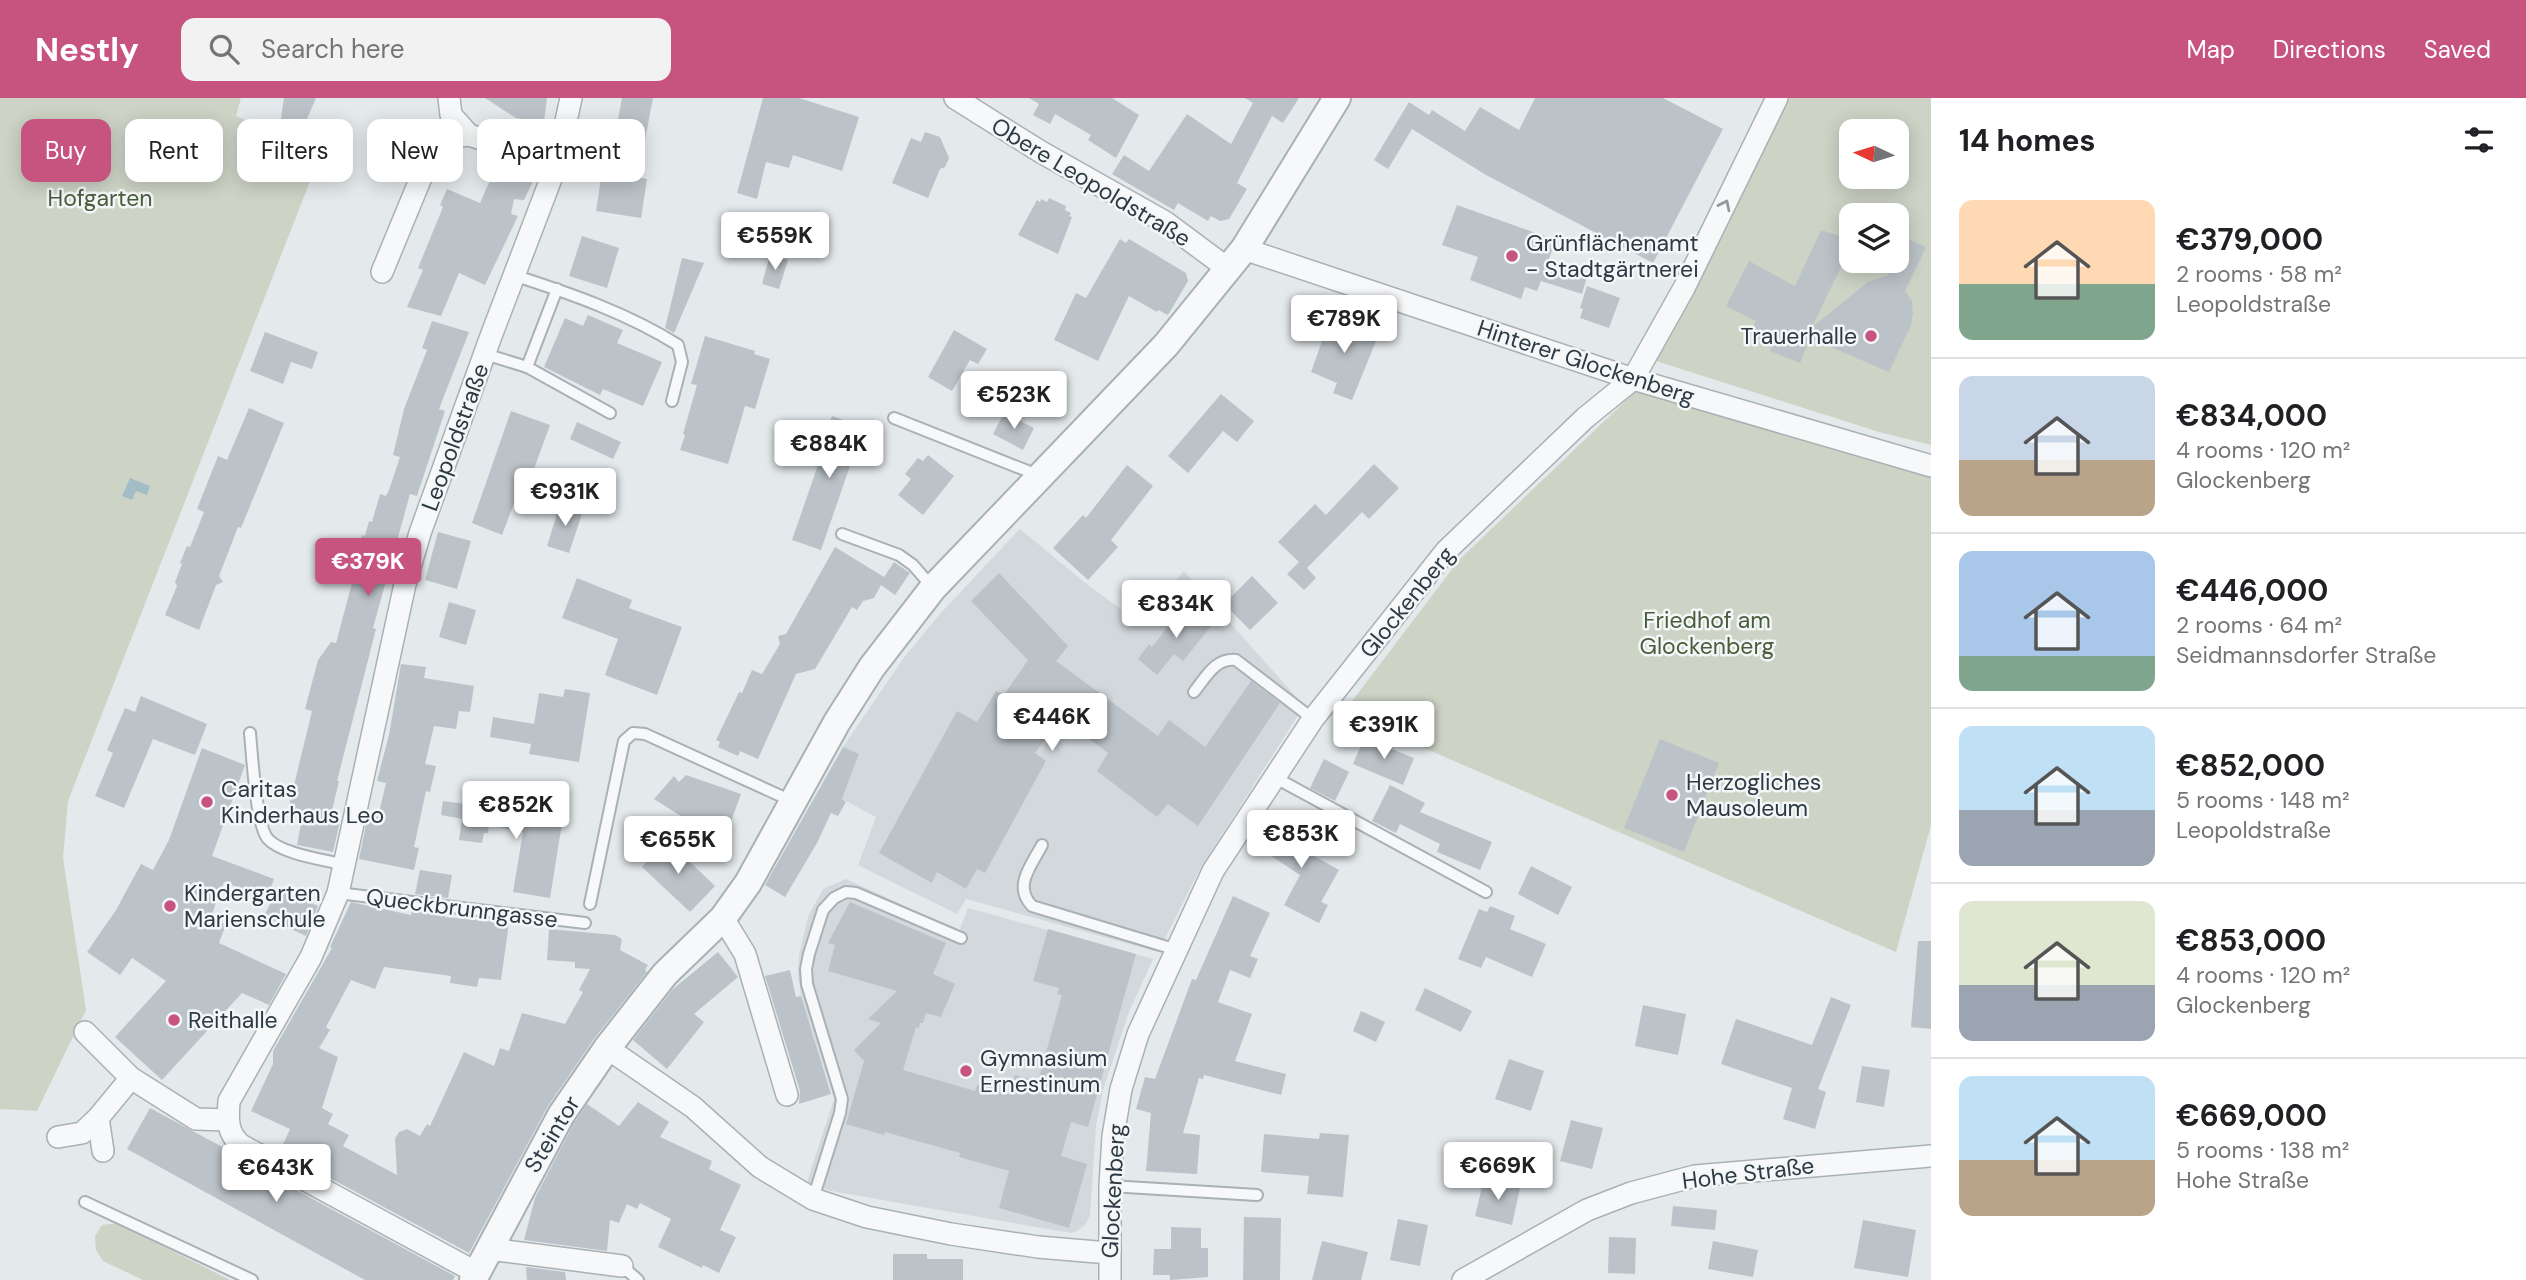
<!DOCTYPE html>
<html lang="en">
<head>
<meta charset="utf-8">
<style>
	:root { --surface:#fff; --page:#f2f2f2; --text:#202124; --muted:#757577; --line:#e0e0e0; --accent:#c6547f }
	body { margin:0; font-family:"DM Sans",sans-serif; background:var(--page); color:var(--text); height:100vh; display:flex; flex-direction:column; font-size:26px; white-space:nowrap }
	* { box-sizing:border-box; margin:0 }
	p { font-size:23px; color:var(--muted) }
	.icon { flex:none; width:38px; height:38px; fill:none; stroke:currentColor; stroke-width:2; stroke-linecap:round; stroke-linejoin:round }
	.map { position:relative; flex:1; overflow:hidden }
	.sheet { display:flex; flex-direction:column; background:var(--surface); width:595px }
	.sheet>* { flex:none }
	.guide { position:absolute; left:21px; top:21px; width:665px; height:63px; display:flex; gap:14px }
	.needle { width:46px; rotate:274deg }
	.buttons { position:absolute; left:1839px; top:21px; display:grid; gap:14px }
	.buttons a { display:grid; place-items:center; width:70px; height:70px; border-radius:14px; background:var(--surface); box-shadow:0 4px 18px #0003; font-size:35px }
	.price { position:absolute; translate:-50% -60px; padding:0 16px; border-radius:7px; background:#fff; color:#222; font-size:23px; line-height:46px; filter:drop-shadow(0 2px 4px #0008) }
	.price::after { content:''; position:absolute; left:50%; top:42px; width:21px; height:16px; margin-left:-10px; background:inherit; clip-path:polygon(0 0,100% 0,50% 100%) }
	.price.on { background:var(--accent); color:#fff }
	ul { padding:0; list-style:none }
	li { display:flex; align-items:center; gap:21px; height:175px; padding:0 28px }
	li+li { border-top:2px solid var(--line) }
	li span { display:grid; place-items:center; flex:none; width:196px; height:140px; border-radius:14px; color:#555 }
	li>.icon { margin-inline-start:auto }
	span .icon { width:84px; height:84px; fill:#fffc; stroke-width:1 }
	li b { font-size:30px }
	h2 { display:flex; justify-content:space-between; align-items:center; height:84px; padding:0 28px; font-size:30px }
	.chip { padding:0 24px; border-radius:14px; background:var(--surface); box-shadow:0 4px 18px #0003; font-size:24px; line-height:63px }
	.chip.on { background:var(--accent); color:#fff }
	header { display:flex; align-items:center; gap:42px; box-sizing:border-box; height:98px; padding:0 35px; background:var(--accent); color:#fff }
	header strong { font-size:33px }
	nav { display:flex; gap:38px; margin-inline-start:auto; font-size:24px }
	.search { width:490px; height:63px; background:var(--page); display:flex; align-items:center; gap:18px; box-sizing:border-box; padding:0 24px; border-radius:14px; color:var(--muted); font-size:26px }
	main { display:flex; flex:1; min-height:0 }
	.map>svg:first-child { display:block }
</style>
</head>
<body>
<header>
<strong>Nestly</strong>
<div class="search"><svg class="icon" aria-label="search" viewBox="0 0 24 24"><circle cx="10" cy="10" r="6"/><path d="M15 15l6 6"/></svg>Search here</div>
<nav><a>Map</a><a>Directions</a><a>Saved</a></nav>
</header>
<main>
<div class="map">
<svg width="1931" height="1182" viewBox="0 0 1931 1182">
	<rect width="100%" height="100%" fill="#e4e9eb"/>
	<g fill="#d3d8dd">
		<polygon points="1020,431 1084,484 1138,524 1184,473 1304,608 1200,771 1158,854 966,801 957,816 858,767 876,719 842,701 859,657 843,649 903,561 939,517"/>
		<polygon points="846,781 959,833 968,810 1153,861 1129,914 1103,992 1096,1028 1090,1118 1085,1127 1077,1133 1071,1135 831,1093 807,1084 834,1001 801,898 798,876 799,857 808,819 823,791"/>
	</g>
	<g fill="#cdd4c6" fill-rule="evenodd">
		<polygon points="0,0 241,0 236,18 321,55 68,703 63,760 86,912 37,1013 0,1011"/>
		<path d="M1790,0H1931V347L1879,334L1656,263ZM1852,33H1897V79H1852ZM1852,117H1897V163H1852Z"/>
		<polygon points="1640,289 1931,376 1931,727 1896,854 1343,615 1459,462"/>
		<polygon points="117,1125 230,1182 143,1182 103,1163 96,1152 95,1138 102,1127"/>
	</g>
	<polygon fill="#a2bdc8" points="130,380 150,388 147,397 136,393 132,402 122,398"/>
	<g fill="#bcc3c8">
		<polygon points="284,0 316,0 306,23 300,30 290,32 283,25 281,20"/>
		<polygon points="485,0 547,0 544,24 516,20"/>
		<polygon points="622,0 653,0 638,79 647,81 641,120 596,113 610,21 618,22"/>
		<polygon points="763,0 799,0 859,19 842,73 793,57 789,70 766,64 757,101 737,95"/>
		<polygon points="1029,0 1112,0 1139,17 1116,60 1088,42 1091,37 1055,16 1050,26 1033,17 1039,6"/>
		<polygon points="1245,0 1299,0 1283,25 1272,18 1237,85 1247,91 1229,121 1220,123 1211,118 1208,123 1178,105 1174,112 1112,76 1124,57 1149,73 1187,16 1231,46 1253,5"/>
		<polygon points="1535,0 1663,0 1723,31 1653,165 1486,77 1412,31 1388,71 1374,62 1409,4 1429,17 1432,12 1465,33 1480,9 1519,32"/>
		<polygon points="925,34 940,39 949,60 945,69 940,71 928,100 892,85 911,40 921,44"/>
		<polygon points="497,66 534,81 524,102 514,101 511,116 518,118 485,187 459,175 441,218 407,209 423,172 418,170 443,109 440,107 447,91 480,105"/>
		<polygon points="1049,100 1066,108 1065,112 1071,115 1069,118 1072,119 1058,156 1018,137 1037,102 1040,104 1041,101 1047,104"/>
		<polygon points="1457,107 1556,142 1547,166 1587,179 1582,196 1541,183 1537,193 1525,189 1521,201 1470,182 1478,159 1442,147"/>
		<polygon points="1821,132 1852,142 1852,146 1812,229 1868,184 1887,178 1894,163 1897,163 1897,157 1906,140 1926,149 1905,193 1912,203 1913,215 1911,227 1889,274 1810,240 1800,265 1770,253 1771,250 1748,235 1756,223 1726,208 1749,163 1795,188"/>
		<polygon points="582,138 619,150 607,190 569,178"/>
		<polygon points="1120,141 1126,145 1129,141 1156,157 1186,175 1188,183 1168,217 1158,212 1157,214 1129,198 1098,263 1054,242 1076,195 1086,200"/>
		<polygon points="770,157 788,162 779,191 762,186"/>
		<polygon points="682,160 704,165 674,235 665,230"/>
		<polygon points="1587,188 1620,200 1609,230 1580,220 1583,211 1580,210"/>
		<polygon points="588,217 623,232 617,245 662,264 643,308 603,291 600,297 544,269 565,220 583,228"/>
		<polygon points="1342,218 1365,227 1368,234 1378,238 1352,302 1333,295 1337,285 1311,274 1327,229 1327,223 1340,221"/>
		<polygon points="432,223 469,234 439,311 445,313 417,398 410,396 373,530 376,531 337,683 339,683 330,721 340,723 333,754 297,747 303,715 288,712 312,613 305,611 318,562 331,544 336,545 360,455 357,454 362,437 365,438 369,423 372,424 380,396 386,398 389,392 400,359 393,357 404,311 427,252 422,250"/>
		<polygon points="954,232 987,251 978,266 970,262 952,293 928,279"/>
		<polygon points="265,234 318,254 312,271 291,264 283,286 250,273"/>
		<polygon points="705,238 755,253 754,256 770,261 755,311 745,308 728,366 680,352 685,337 683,336 697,287 691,286"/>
		<polygon points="1221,296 1254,323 1237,344 1223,333 1188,375 1168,358"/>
		<polygon points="249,310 284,325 241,430 238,429 219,478 223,484 216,487 199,532 165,517 177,488 175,484 182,466 180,465 187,448 190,449 204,414 197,411 218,358 227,362"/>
		<polygon points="511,313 550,327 530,382 524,379 502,437 472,425"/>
		<polygon points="1004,315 1034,330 1023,352 993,336"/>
		<polygon points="832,318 869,331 856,366 851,365 821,452 792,442 819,364 816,363"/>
		<polygon points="577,324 621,344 613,361 570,341"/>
		<polygon points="928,357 954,378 923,417 898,397 911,381 905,376 918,360 923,363"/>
		<polygon points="1374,366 1399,390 1369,421 1362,414 1307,470 1316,480 1304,492 1287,476 1299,464 1278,444 1315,406 1326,417"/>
		<polygon points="1127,367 1153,388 1111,442 1118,449 1088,482 1053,450 1083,417 1086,420"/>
		<polygon points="560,406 583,413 569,455 547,448"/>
		<polygon points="438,434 471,443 457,491 425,482"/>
		<polygon points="835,449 884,479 894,464 910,475 895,497 881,487 874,500 863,503 857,512 852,509 815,571 796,576 758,661 740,653 738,658 718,649 720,644 716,642 739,594 742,595 752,572 762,576 780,546 778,538 786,536"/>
		<polygon points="999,475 1068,548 1056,563 1158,638 1169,622 1205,649 1251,583 1280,605 1198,728 1168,706 1157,719 1097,673 1108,655 1061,619 1035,655 1046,663 985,775 977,771 966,791 937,774 932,785 879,755 957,613 977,624 996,593 1004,597 1028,562 971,503"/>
		<polygon points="1252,478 1278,505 1250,532 1224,506"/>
		<polygon points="577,480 632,502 629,510 682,529 657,597 605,577 618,541 562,520"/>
		<polygon points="449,504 476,512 466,547 439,539"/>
		<polygon points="1186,506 1212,527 1183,563 1174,556 1157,577 1138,561 1149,546 1152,549"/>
		<polygon points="401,566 426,569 424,580 474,588 470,614 459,613 456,631 434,628 425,666 436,668 430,694 426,693 414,749 419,750 414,772 359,761 368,717 378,719 386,685 377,683 389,637"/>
		<polygon points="565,591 590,595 579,664 529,656 531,646 490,639 493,619 534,626 539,595 563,599"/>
		<polygon points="141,598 207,626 195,657 153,641 124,710 95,698 113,655 107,652 125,610 135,614"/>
		<polygon points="1364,640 1414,660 1403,687 1353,666"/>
		<polygon points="1660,641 1719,665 1684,754 1624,730"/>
		<polygon points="843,649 859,656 842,701 846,704 838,718 831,715 817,745 785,799 765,787"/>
		<polygon points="202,650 245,667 212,758 274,781 267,800 224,784 210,821 226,826 219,845 286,876 269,907 242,895 162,982 115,939 166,883 132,860 120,877 87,854 116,812 141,766 153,772 169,742"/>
		<polygon points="1324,661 1349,674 1335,703 1310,690"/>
		<polygon points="686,677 741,696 726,737 687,722 654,701 674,678 679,684"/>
		<polygon points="1390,687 1425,705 1420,714 1492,744 1480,772 1437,754 1440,746 1400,726 1396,735 1372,723"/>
		<polygon points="443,703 563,719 550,800 513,794 523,734 489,727 488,735 484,735 482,745 459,742 462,721 441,717"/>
		<polygon points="1279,719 1306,737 1298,749 1339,772 1321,804 1328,807 1319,825 1284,807 1300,777 1259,750"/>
		<polygon points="667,742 715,788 690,814 642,769"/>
		<polygon points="1531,768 1572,789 1558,817 1518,796"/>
		<polygon points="420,772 452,777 448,800 415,796"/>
		<polygon points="278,790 318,808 306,838 264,818"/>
		<polygon points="1233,798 1270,815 1250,858 1258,861 1250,880 1230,872 1218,904 1252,916 1235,963 1286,976 1281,997 1204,977 1203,981 1199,980 1183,1035 1200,1037 1197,1076 1146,1073 1151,1015 1136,1011 1145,979 1155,981 1192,881 1196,882"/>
		<polygon points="351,804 411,817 412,812 445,816 445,819 509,825 501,882 479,880 477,889 450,885 451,878 384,869 375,891 351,882 326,929 330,932 319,950 338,959 322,1010 333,1016 328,1026 349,1037 343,1048 397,1077 395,1041 399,1034 407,1031 420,1038 427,1026 430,1028 464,954 494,968 500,950 509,953 522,915 565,926 583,894 579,892 590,871 575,870 575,864 547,862 549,831 615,837 622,841 620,852 648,867 645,872 647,874 594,941 548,1008 469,1155 280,1053 290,1031 251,1013 273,966 273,953 332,850 330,849"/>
		<polygon points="850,804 946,845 933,876 955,886 941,919 926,915 923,925 920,925 919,930 916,929 903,972 975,993 977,987 1009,996 1015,977 1038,983 1062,897 1057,896 1059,890 1033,883 1048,831 1136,856 1088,1029 1071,1024 1061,1058 1087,1066 1069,1130 999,1110 1009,1073 959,1059 960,1055 885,1034 884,1037 846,1026 864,963 854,952 881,925 868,921 897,893 828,873 835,847 828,845"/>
		<polygon points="1490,808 1515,818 1510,831 1546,846 1532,879 1486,859 1481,870 1458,861 1479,811 1487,814"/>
		<polygon points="1918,843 1931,843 1931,931 1911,929"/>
		<polygon points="718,854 738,879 694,916 704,924 667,971 633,942 673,891"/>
		<polygon points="790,872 796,899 801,898 831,996 799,1006 800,993 765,878"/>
		<polygon points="1425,890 1472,913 1461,934 1415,912"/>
		<polygon points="1831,899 1851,907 1818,991 1826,994 1815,1031 1783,1021 1792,990 1721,966 1736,921 1812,947"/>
		<polygon points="1643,907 1686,916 1678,957 1635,948"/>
		<polygon points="1361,913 1385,924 1376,944 1353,933"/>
		<polygon points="1509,961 1544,973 1531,1013 1495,1001"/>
		<polygon points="1862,968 1890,972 1884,1009 1856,1004"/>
		<polygon points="638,1004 669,1024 660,1039 712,1063 709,1071 741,1087 720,1132 736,1139 719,1175 703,1167 702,1170 658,1149 671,1121 640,1105 637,1111 627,1106 619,1125 610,1122 607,1153 524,1142 535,1100 574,1025 587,1006 619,1028"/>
		<polygon points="150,1010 228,1052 235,1059 455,1178 453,1182 365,1182 127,1051"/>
		<polygon points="1571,1022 1603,1030 1592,1071 1560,1063"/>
		<polygon points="1320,1035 1349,1037 1343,1099 1307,1096 1309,1078 1261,1074 1264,1036 1319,1041"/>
		<polygon points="1484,1081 1520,1090 1512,1127 1475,1118"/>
		<polygon points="1673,1108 1717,1112 1715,1132 1671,1128"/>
		<polygon points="1244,1119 1281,1120 1280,1182 1243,1182"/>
		<polygon points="1398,1121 1428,1127 1420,1168 1390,1162"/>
		<polygon points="1863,1122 1916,1132 1908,1179 1854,1170"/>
		<polygon points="1171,1129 1201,1130 1201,1150 1208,1150 1208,1179 1170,1182 1170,1177 1153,1177 1154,1151 1171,1151"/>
		<polygon points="1609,1139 1636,1140 1635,1176 1608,1175"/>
		<polygon points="1322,1143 1368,1154 1361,1182 1312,1182"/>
		<polygon points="1713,1143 1758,1152 1753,1179 1708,1171"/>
		<polygon points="893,1156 927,1156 927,1161 963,1161 963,1182 893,1182"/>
		<polygon points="526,1169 565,1174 566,1182 527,1182"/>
	</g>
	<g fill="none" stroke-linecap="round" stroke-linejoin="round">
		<g stroke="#a9b1b5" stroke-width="14">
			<g id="service">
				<path d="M513,177C569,195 627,215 678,247L682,264L672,303"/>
				<polyline points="485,256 527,269 610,315"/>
				<polyline points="527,269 557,191"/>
				<polyline points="894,320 1040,378"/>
				<polyline points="842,436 899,457 913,467 933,490"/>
				<path d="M1194,594C1206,579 1215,560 1236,562L1313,621"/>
				<path d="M250,635C252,656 256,728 268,741C281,756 326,762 345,767"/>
				<polyline points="1274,679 1486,794"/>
				<path d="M1042,747C1031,768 1013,788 1032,808L1177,852"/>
				<polyline points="338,795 585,825"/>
				<polyline points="590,806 624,643 633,635 645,636 794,704"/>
				<polyline points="1110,1088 1257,1097"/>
				<polyline points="813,1101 840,1015 842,1001 807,886 806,871 809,856 823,812 834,800 846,794 856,795 961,840"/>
				<polyline points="85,1104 252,1182"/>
				<polyline points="622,1168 638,1182"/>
			</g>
		</g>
		<g stroke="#a9b1b5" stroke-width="24">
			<g id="minor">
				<polyline points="449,0 451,17 469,37 557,65"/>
				<polyline points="955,0 1041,54 1165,124 1227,170"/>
				<polyline points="1244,151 1633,281 1931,368"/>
				<path d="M382,174L432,53C443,40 453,39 469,37"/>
				<polyline points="723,820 745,856 787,997"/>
				<polyline points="85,934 131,980 196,1021 228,1022"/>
				<polyline points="607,950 693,1009 760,1069 813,1101 867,1119 951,1136 1038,1149 1109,1155"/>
				<polyline points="98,1020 103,1053"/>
				<polyline points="58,1039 82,1035 98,1020 131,980"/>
				<polyline points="489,1151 622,1168"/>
				<path d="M477,1175L241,1047C226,1034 228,1020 229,1003L311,859L338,795L405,486L420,435L491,238L557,65L571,0"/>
				<polyline points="1110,1182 1110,1088 1113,1038 1121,991 1138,936 1213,773 1313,621 1446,453 1585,320 1633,281 1684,190 1777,0"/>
				<polyline points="1463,1182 1587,1112 1631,1095 1695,1078 1931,1058"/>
			</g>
		</g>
		<g stroke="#a9b1b5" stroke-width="30">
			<polyline id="tertiary" points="473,1182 561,1017 607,950 665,876 723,820 748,785 837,624 872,569 933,490 1166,247 1244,151 1337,0"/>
		</g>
		<use href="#service" stroke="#f7f8fa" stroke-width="10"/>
		<use href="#minor" stroke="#f7f8fa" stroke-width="21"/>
		<use href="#tertiary" stroke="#f7f8fa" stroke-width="26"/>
	</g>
	<defs><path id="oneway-chevron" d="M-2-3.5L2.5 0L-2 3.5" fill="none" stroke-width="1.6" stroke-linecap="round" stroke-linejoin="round" transform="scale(1.75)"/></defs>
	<use stroke="#92999e" href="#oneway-chevron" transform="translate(1725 107) rotate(-64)"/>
	<g fill="#c6547f" stroke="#f4f7f8" stroke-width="2.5">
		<circle cx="1512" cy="158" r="7"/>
		<circle cx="1871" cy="238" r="7"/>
		<circle cx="1672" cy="697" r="7"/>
		<circle cx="207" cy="704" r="7"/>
		<circle cx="170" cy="808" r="7"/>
		<circle cx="174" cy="922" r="7"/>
		<circle cx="966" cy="973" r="7"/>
	</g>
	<g text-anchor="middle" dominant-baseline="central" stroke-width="5" stroke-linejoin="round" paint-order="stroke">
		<g font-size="23" fill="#2d3a43" stroke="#f4f7f8">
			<text transform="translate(1091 84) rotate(31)">Obere Leopoldstraße</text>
			<text transform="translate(1586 264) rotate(18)">Hinterer Glockenberg</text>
			<text transform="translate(455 339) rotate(-70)">Leopoldstraße</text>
			<text transform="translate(1407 504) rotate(-51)">Glockenberg</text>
			<text transform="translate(462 810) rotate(7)">Queckbrunngasse</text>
			<text transform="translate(552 1036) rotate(-59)">Steintor</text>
			<text transform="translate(1748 1075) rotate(-7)">Hohe Straße</text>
			<text transform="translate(1113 1093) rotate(-87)">Glockenberg</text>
		</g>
		<g font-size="23" fill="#495d3b" stroke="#f4f7f8">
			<text x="100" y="100">Hofgarten</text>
			<text x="1707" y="522">Friedhof am<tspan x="1707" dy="26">Glockenberg</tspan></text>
		</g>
		<g font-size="23" fill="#2d3a43" stroke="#f4f7f8" text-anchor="start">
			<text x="1526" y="145">Grünflächenamt<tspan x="1526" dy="26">- Stadtgärtnerei</tspan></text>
			<text x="1857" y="238" text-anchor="end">Trauerhalle</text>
			<text x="1686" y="684">Herzogliches<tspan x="1686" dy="26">Mausoleum</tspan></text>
			<text x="221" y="691">Caritas<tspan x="221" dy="26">Kinderhaus Leo</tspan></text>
			<text x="184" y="795">Kindergarten<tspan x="184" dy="26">Marienschule</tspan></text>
			<text x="188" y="922">Reithalle</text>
			<text x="980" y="960">Gymnasium<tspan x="980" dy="26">Ernestinum</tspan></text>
		</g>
	</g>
</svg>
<div class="buttons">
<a><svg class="needle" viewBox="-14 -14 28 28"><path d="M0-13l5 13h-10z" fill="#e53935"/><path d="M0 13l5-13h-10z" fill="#757577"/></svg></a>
<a><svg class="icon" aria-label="layers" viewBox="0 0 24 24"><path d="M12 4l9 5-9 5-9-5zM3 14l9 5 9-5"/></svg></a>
</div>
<b class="price" style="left:775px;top:174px">€559K</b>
<b class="price" style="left:1344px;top:257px">€789K</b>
<b class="price" style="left:1014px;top:333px">€523K</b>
<b class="price" style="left:829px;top:382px">€884K</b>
<b class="price" style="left:565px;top:430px">€931K</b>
<b class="price on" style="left:368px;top:500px">€379K</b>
<b class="price" style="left:1176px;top:542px">€834K</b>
<b class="price" style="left:1052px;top:655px">€446K</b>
<b class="price" style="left:1384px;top:663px">€391K</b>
<b class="price" style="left:516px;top:743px">€852K</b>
<b class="price" style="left:1301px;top:772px">€853K</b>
<b class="price" style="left:678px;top:778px">€655K</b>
<b class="price" style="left:1498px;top:1104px">€669K</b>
<b class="price" style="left:276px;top:1106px">€643K</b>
<div class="guide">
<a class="chip on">Buy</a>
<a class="chip">Rent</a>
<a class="chip">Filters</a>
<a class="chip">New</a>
<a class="chip">Apartment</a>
</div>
</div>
<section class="sheet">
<h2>14 homes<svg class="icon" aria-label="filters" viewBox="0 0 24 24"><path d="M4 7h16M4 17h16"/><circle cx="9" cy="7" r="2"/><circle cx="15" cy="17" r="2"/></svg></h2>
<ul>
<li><span style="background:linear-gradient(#ffd9b3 60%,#7fa58c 0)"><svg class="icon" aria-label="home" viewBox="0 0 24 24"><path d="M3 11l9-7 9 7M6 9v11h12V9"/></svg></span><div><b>€379,000</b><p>2 rooms · 58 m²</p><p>Leopoldstraße</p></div></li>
<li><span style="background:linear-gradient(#c9d6e8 60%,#b9a48a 0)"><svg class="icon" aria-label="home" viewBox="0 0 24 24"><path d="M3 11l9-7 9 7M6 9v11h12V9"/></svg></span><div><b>€834,000</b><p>4 rooms · 120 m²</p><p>Glockenberg</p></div></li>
<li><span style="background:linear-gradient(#a9c7e8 75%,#7fa58c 0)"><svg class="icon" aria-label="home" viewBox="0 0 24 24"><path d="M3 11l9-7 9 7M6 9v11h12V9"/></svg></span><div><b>€446,000</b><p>2 rooms · 64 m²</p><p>Seidmannsdorfer Straße</p></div></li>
<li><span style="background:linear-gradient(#bfe0f5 60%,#9aa5b1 0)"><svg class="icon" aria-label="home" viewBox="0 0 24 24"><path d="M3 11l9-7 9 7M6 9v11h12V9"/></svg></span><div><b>€852,000</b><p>5 rooms · 148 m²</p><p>Leopoldstraße</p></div></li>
<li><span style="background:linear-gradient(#dfe7d0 60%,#9aa5b1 0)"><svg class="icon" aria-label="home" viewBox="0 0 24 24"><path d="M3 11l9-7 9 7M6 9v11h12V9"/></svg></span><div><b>€853,000</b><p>4 rooms · 120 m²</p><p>Glockenberg</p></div></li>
<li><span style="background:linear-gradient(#bfe0f5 60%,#b9a48a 0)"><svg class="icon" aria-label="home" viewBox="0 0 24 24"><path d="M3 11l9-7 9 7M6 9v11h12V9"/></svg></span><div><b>€669,000</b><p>5 rooms · 138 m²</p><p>Hohe Straße</p></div></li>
</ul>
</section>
</main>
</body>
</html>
